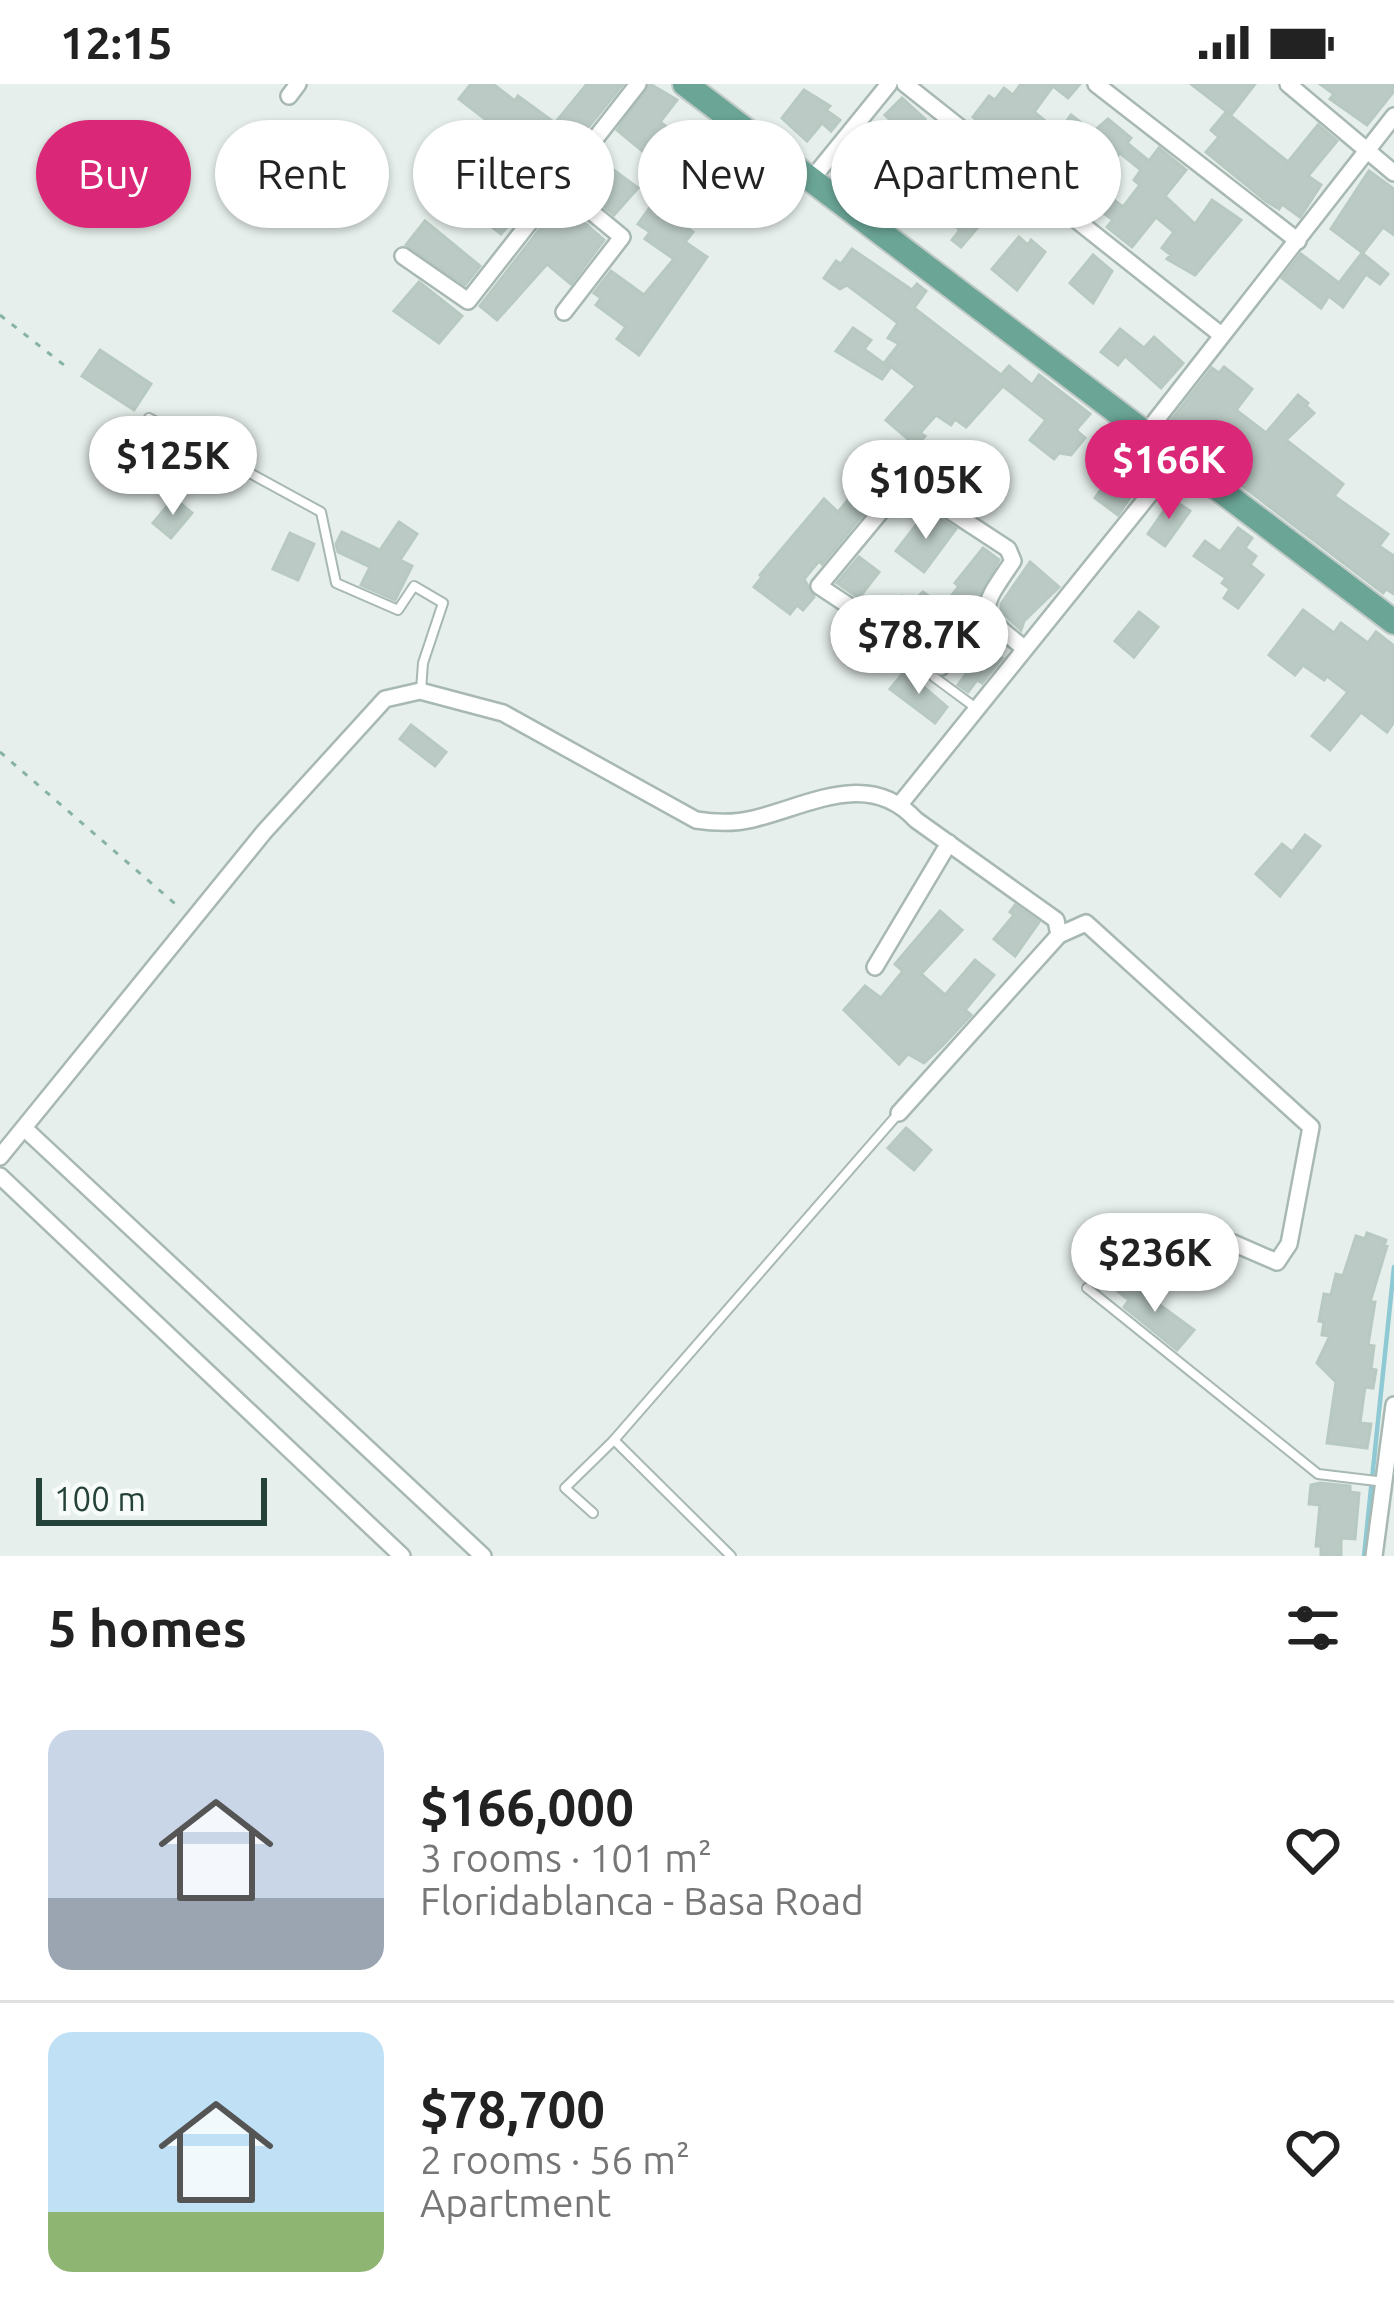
<!DOCTYPE html>
<html lang="en">
<head>
<meta charset="utf-8">
<style>
	:root { --surface:#fff; --page:#f2f2f2; --text:#222; --muted:#767676; --line:#e0e0e0; --accent:#db2777 }
	body { margin:0; font-family:Ubuntu,sans-serif; background:var(--page); color:var(--text); height:100vh; display:flex; flex-direction:column; font-size:45px; white-space:nowrap }
	* { box-sizing:border-box; margin:0 }
	p { font-size:39px; color:var(--muted) }
	.icon { flex:none; width:66px; height:66px; fill:none; stroke:currentColor; stroke-width:2; stroke-linecap:round; stroke-linejoin:round }
	.map { position:relative; height:1472px; overflow:hidden }
	.panel { display:flex; flex-direction:column; background:var(--surface); flex:1 }
	.panel>* { flex:none }
	.banner { position:absolute; left:36px; top:36px; width:1323px; height:108px; display:flex; gap:24px }
	.scale { position:absolute; left:36px; bottom:30px; width:231px; box-sizing:border-box; padding-left:12px; border:6px solid #24423a; border-top:0; font-size:33px; line-height:42px; white-space:nowrap; color:#24423a; -webkit-text-stroke:9px #f7fbf9; paint-order:stroke }
	.price { position:absolute; translate:-50% -102px; padding:0 27px; border-radius:42px; background:#fff; color:#222; font-size:39px; line-height:78px; filter:drop-shadow(0 3px 6px #0008) }
	.price::after { content:''; position:absolute; left:50%; top:72px; width:36px; height:27px; margin-left:-18px; background:inherit; clip-path:polygon(0 0,100% 0,50% 100%) }
	.price.active { background:var(--accent); color:#fff }
	ul { padding:0; list-style:none }
	li { display:flex; align-items:center; gap:36px; height:300px; padding:0 48px }
	li+li { border-top:3px solid var(--line) }
	li span { display:grid; place-items:center; flex:none; width:336px; height:240px; border-radius:24px; color:#555 }
	li>.icon { margin-inline-start:auto }
	span .icon { width:144px; height:144px; fill:#fffc; stroke-width:1 }
	li b { font-size:51px }
	h2 { display:flex; justify-content:space-between; align-items:center; height:144px; padding:0 48px; font-size:51px }
	.tag { padding:0 42px; border-radius:54px; background:var(--surface); box-shadow:0 3px 9px #0004; font-size:42px; line-height:108px }
	.tag.active { background:var(--accent); color:#fff }
	.status { display:flex; justify-content:space-between; align-items:center; height:84px; padding:0 60px; background:var(--surface); direction:ltr }
	.status svg { height:33px; fill:currentColor }
	.map>svg:first-child { display:block }
</style>
</head>
<body>
<div class="status"><b>12:15</b><svg viewBox="0 0 49 12"><path d="M0 12V9h3v3zM5 12V6h3v6zM10 12V3h3v9zM15 12V0h3v12zM26 1h20v11H26zM47 4h2v5h-2z"/></svg></div>
<div class="map">
<svg width="1394" height="1472" viewBox="0 0 1394 1472">
	<rect width="100%" height="100%" fill="#e6efeb"/>
	<g fill="none" stroke-linecap="round" stroke-linejoin="round">
		<polyline stroke="#8ec9d4" stroke-width="4.5" points="1364,1472 1394,1183"/>
	</g>
	<g fill="#bbcac4" stroke="#b8c9c2" stroke-width="3" fill-rule="evenodd">
		<polygon points="471,0 493,0 515,17 518,12 555,39 587,0 623,0 553,87 459,15"/>
		<polygon points="650,0 677,16 660,38 681,54 658,80 617,46"/>
		<polygon points="1021,0 1080,0 1068,14 1053,2 1034,28 1059,48 1038,75 1029,67 1018,74 1001,61 1004,58 973,33 989,12 995,16 1004,4 1013,11"/>
		<polygon points="1191,0 1255,0 1231,31"/>
		<polygon points="1320,0 1394,0 1394,7 1367,41 1330,15 1334,10"/>
		<polygon points="804,6 830,22 826,26 840,36 831,47 822,39 807,57 782,34"/>
		<polygon points="902,14 925,35 908,53 885,31"/>
		<polygon points="1226,28 1288,78 1318,41 1337,57 1308,92 1321,101 1300,133 1282,120 1279,125 1266,117 1206,68 1219,53 1211,46"/>
		<path d="M1071,31L1093,48L1108,35L1131,54L1127,59L1149,77L1159,64L1186,86L1165,112L1195,140L1212,116L1241,136L1195,191L1167,175L1171,171L1162,164L1174,148L1156,133L1132,163L1107,143L1113,136L1058,95L1083,62L1061,45ZM1120,69L1141,86L1134,96L1140,101L1123,123L1092,99Z"/>
		<polygon points="866,56 891,77 877,94 852,72"/>
		<polygon points="956,57 1003,93 969,135 979,142 961,163 952,156 960,146 940,130 931,142 920,134 957,87 941,74"/>
		<polygon points="689,68 726,98 742,79 766,98 743,125 729,113 719,125 674,89"/>
		<polygon points="596,73 638,104 614,131 595,115 599,110 580,93"/>
		<polygon points="1369,87 1394,105 1394,151 1383,143 1363,169 1331,145"/>
		<polygon points="486,107 519,129 501,150 470,126"/>
		<polygon points="561,118 604,156 571,200 547,180 497,236 480,222"/>
		<polygon points="653,119 693,148 685,158 707,173 639,271 617,255 626,243 596,221 601,214 594,209 611,187 644,211 674,175 645,155 650,148 638,140"/>
		<polygon points="425,137 480,182 465,201 406,161"/>
		<polygon points="1019,153 1028,161 1031,156 1045,168 1017,206 992,185"/>
		<polygon points="852,165 912,206 917,200 926,207 914,224 1001,291 1009,282 1032,301 1039,291 1090,330 1076,346 1085,354 1071,371 1059,369 1054,375 1030,356 1046,336 1003,302 966,343 955,335 951,341 936,331 920,349 925,352 916,362 886,336 916,302 885,278 899,260 888,254 898,239 847,201 840,205 824,194 836,177 841,180"/>
		<polygon points="1362,169 1388,190 1380,200 1366,190 1343,223 1329,212 1321,224 1282,194 1301,170 1339,199"/>
		<polygon points="1093,171 1112,187 1093,219 1070,199"/>
		<polygon points="419,198 462,232 439,259 394,227"/>
		<polygon points="853,244 871,256 864,265 890,284 882,295 836,267"/>
		<polygon points="1120,245 1144,264 1154,253 1183,279 1161,304 1125,272 1118,281 1101,268"/>
		<polygon points="100,266 151,300 134,326 82,292"/>
		<polygon points="1224,283 1252,305 1236,326 1266,349 1298,311 1308,319 1306,322 1314,329 1286,356 1343,400 1334,412 1388,450 1379,462 1394,472 1394,510 1386,505 1383,509 1203,372 1207,366 1180,347 1176,352 1165,344 1212,284 1219,289"/>
		<polygon points="866,363 890,384 868,409 844,389"/>
		<polygon points="1122,377 1144,393 1118,431 1095,414"/>
		<polygon points="858,404 874,417 822,480 819,477 804,495 814,513 803,526 797,521 790,530 754,503 762,493 760,491 824,415 838,428"/>
		<polygon points="174,414 192,429 171,454 153,439"/>
		<polygon points="1172,415 1190,427 1165,462 1148,450"/>
		<polygon points="933,430 956,445 924,488 896,467 920,436 926,440"/>
		<polygon points="399,438 417,450 400,476 412,482 395,516 361,501 370,483 338,468 336,460 342,448 380,466"/>
		<polygon points="1238,444 1252,454 1245,464 1256,472 1250,481 1263,491 1238,524 1224,514 1230,505 1222,499 1226,494 1194,472 1205,457 1220,468"/>
		<polygon points="290,449 314,460 298,496 273,485"/>
		<polygon points="983,464 999,476 976,519 941,563 916,542 911,549 897,539 900,535 890,528 902,512 911,519 923,508 943,523 959,502 955,499"/>
		<polygon points="859,473 879,488 859,514 837,499"/>
		<polygon points="1030,478 1059,503 1024,537 1021,546 1001,527 1001,520"/>
		<polygon points="1303,526 1334,549 1341,539 1368,559 1376,548 1394,562 1394,638 1387,648 1361,628 1330,666 1312,652 1348,608 1327,592 1324,596 1303,581 1295,591 1269,571"/>
		<polygon points="1139,528 1158,543 1134,573 1115,557"/>
		<polygon points="986,546 992,552 984,562 1002,574 982,599 977,596 968,608 958,601 969,586 959,579"/>
		<polygon points="905,587 947,623 935,639 890,605"/>
		<polygon points="411,641 446,668 435,682 400,655"/>
		<polygon points="1305,751 1320,762 1280,812 1256,790 1282,760 1292,768"/>
		<polygon points="1015,821 1039,838 1015,872 994,855 1014,831 1010,828"/>
		<polygon points="940,827 962,846 921,890 945,911 975,876 994,891 965,926 971,931 942,962 924,979 908,970 899,980 844,926 865,902 881,914 903,887 895,880"/>
		<polygon points="906,1044 931,1066 914,1086 888,1064"/>
		<polygon points="1367,1149 1386,1156 1384,1161 1387,1162 1370,1218 1375,1218 1368,1261 1374,1262 1371,1285 1376,1286 1373,1304 1365,1303 1360,1339 1371,1340 1367,1364 1327,1359 1336,1298 1317,1279 1330,1252 1322,1251 1324,1238 1319,1237 1324,1210 1331,1211 1336,1190 1343,1192 1356,1152 1365,1155"/>
		<polygon points="1123,1194 1194,1246 1177,1266 1124,1223 1129,1216 1115,1205"/>
		<polygon points="1320,1399 1350,1402 1350,1408 1359,1409 1355,1455 1341,1454 1341,1472 1321,1472 1321,1462 1316,1462 1320,1421 1309,1420 1311,1401"/>
	</g>
	<g fill="none" stroke-linecap="round" stroke-linejoin="round">
		<g stroke="#a8b8b2" stroke-width="12">
			<g id="lane">
				<polyline points="149,334 321,428 336,499 398,526 414,502 443,519 423,579 421,606"/>
				<polyline points="934,593 976,624"/>
				<polyline points="1087,1204 1318,1390 1385,1398"/>
				<polyline points="593,1429 565,1404 614,1356"/>
				<polyline points="731,1472 614,1356 898,1030"/>
			</g>
		</g>
		<g stroke="#a8b8b2" stroke-width="20">
			<g id="street">
				<polyline points="905,0 1220,250"/>
				<polyline points="1096,0 1298,157"/>
				<polyline points="1288,0 1394,89"/>
				<polyline points="289,12 298,0"/>
				<polyline points="811,96 889,0"/>
				<polyline points="559,101 622,153 564,228"/>
				<polyline points="403,172 468,217 638,0"/>
				<polyline points="1146,349 1394,32"/>
				<path d="M986,526L941,583L819,502L892,414L904,404H915L1008,465L1013,477C979,527 976,526 1024,564"/>
				<polyline points="901,719 1179,374"/>
				<polyline points="1059,851 1086,839 1311,1043 1289,1160 1277,1178 1233,1159"/>
				<polyline points="875,883 949,759"/>
				<polyline points="24,1044 483,1472"/>
				<path d="M0,1073L264,748L385,615L420,607L503,629L696,736C715,739 733,740 753,735C808,722 869,684 916,736L1056,836L1059,851L899,1029"/>
				<polyline points="0,1092 402,1472"/>
				<polyline points="1374,1472 1394,1321"/>
			</g>
		</g>
		<g stroke="#c2cac8" stroke-width="28">
			<polyline id="primary" points="685,0 1394,538"/>
		</g>
		<g stroke="#86b3a5" stroke-width="3" stroke-dasharray="6 9" stroke-linecap="butt">
			<polyline points="0,231 69,285"/>
			<polyline points="0,668 180,824"/>
		</g>
		<use href="#lane" stroke="#fff" stroke-width="8"/>
		<use href="#street" stroke="#fff" stroke-width="15"/>
		<use href="#primary" stroke="#6aa596" stroke-width="24"/>
	</g>
</svg>
<div class="scale">100 m</div>
<b class="price" style="left:173px;top:434px">$125K</b>
<b class="price active" style="left:1169px;top:438px">$166K</b>
<b class="price" style="left:926px;top:458px">$105K</b>
<b class="price" style="left:919px;top:613px">$78.7K</b>
<b class="price" style="left:1155px;top:1231px">$236K</b>
<div class="banner">
<a class="tag active">Buy</a>
<a class="tag">Rent</a>
<a class="tag">Filters</a>
<a class="tag">New</a>
<a class="tag">Apartment</a>
</div>
</div>
<section class="panel">
<h2>5 homes<svg class="icon" aria-label="filters" viewBox="0 0 24 24"><path d="M4 7h16M4 17h16"/><circle cx="9" cy="7" r="2"/><circle cx="15" cy="17" r="2"/></svg></h2>
<ul>
<li><span style="background:linear-gradient(#c9d6e8 70%,#9aa5b1 0)"><svg class="icon" aria-label="home" viewBox="0 0 24 24"><path d="M3 11l9-7 9 7M6 9v11h12V9"/></svg></span><div><b>$166,000</b><p>3 rooms · 101 m²</p><p>Floridablanca - Basa Road</p></div><svg class="icon" aria-label="heart" viewBox="0 0 24 24"><path d="M12 20l-8-8c-3-5 5-10 8-4 3-6 11-1 8 4z"/></svg></li>
<li><span style="background:linear-gradient(#bfe0f5 75%,#8fb573 0)"><svg class="icon" aria-label="home" viewBox="0 0 24 24"><path d="M3 11l9-7 9 7M6 9v11h12V9"/></svg></span><div><b>$78,700</b><p>2 rooms · 56 m²</p><p>Apartment</p></div><svg class="icon" aria-label="heart" viewBox="0 0 24 24"><path d="M12 20l-8-8c-3-5 5-10 8-4 3-6 11-1 8 4z"/></svg></li>
</ul>
</section>
</body>
</html>
